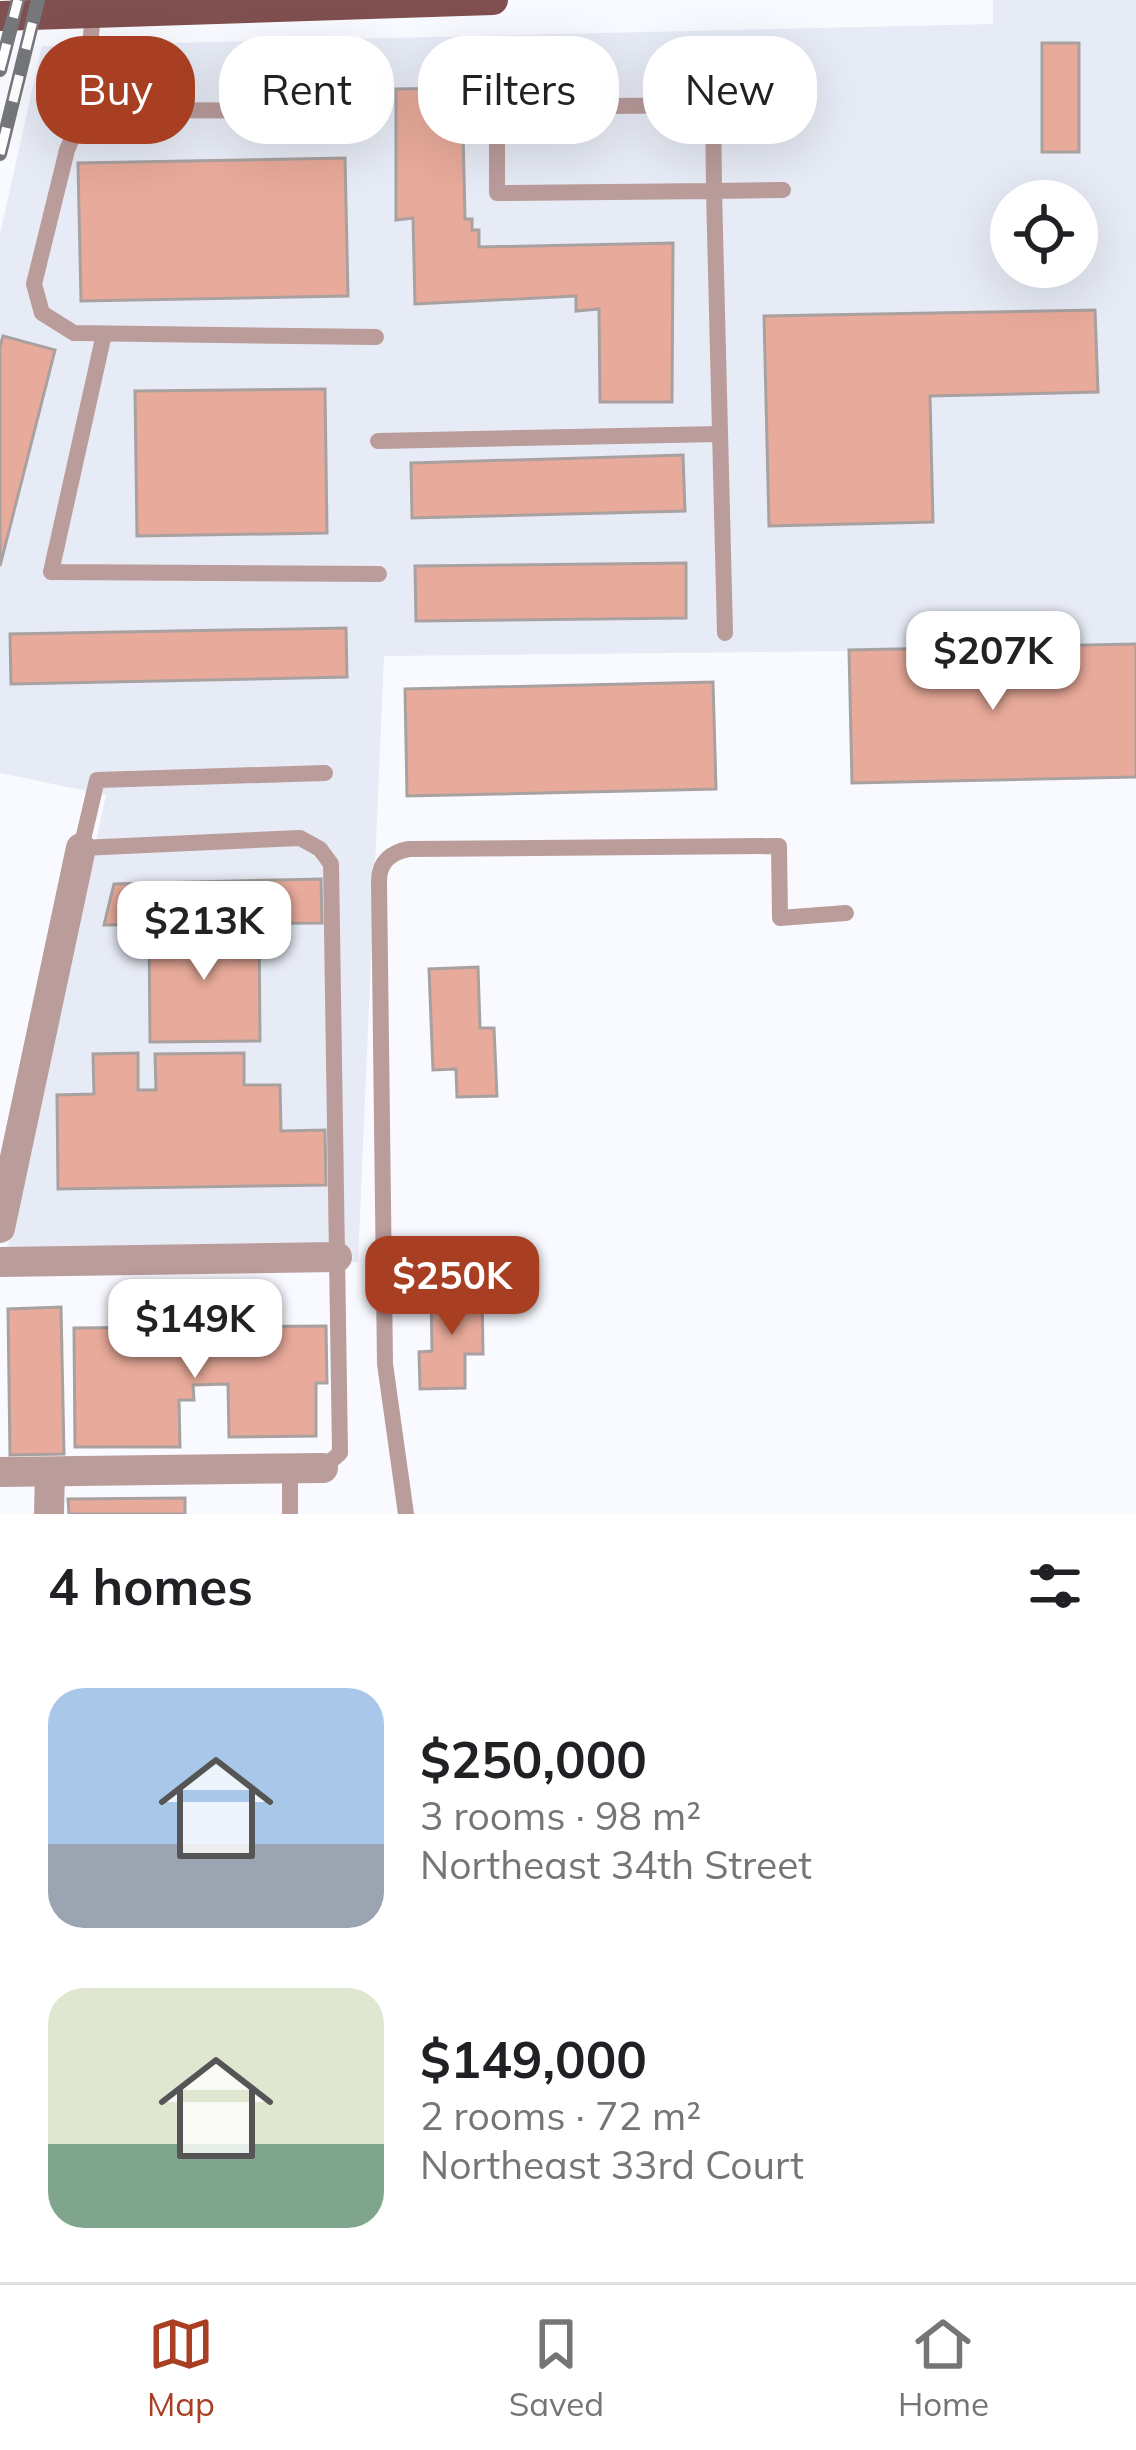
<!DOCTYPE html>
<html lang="en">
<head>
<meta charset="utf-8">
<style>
	:root { --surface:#fff; --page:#f2f2f2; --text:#202124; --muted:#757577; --line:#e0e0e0; --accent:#a83f23 }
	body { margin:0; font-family:Mulish,sans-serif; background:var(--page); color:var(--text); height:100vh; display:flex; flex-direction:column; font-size:45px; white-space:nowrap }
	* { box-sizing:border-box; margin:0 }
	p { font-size:39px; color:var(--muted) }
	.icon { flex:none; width:66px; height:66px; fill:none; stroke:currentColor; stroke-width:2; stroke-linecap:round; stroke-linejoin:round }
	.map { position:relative; height:1514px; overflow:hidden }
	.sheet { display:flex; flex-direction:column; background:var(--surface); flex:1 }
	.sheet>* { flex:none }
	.hud { position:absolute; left:36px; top:36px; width:1065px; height:108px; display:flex; gap:24px }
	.tools { position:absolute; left:990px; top:180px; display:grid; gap:24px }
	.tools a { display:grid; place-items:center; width:108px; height:108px; border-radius:50%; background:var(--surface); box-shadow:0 12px 48px #0002; font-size:60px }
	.price { position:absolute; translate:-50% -102px; padding:0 27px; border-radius:24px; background:#fff; color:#222; font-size:39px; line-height:78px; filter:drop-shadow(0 3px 6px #0008) }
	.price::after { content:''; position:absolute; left:50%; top:72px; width:36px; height:27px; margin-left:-18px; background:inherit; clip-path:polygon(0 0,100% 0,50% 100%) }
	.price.on { background:var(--accent); color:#fff }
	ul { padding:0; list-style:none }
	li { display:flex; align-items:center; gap:36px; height:300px; padding:0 48px }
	li span { display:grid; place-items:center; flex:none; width:336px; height:240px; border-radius:36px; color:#555 }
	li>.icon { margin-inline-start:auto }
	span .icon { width:144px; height:144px; fill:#fffc; stroke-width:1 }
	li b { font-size:51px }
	h2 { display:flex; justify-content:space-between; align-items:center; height:144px; padding:0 48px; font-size:51px }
	.pill { padding:0 42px; border-radius:48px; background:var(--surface); box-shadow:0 12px 48px #0002; font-size:42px; line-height:108px }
	.pill.on { background:var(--accent); color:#fff }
	.dock { display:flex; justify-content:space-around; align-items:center; height:168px; border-top:3px solid var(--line); background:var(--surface); font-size:33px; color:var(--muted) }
	.dock a { display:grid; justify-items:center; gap:6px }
	.dock .on { color:var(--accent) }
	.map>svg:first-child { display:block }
</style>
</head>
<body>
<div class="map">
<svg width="1136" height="1514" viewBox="0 0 1136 1514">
	<rect width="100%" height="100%" fill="#f8faff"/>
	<path fill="#e7ebf5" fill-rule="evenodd" d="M993,0H1136V648L384,656L358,1262L8,1247L106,795L0,773V234L42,46L993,24ZM1011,201H1077V267H1011Z"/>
	<g fill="#e8aa9a" stroke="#a8a1a0" stroke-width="3">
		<rect x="1042" y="43" width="37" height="109"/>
		<polygon points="462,88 465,219 472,219 472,230 479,230 479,247 673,243 672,402 600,402 599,309 576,311 576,296 415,304 413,218 396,220 396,89"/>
		<polygon points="345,158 348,296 81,301 78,163"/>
		<polygon points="1095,310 1098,392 930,396 933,522 769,526 764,316"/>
		<polygon points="3,336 55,350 0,566 0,347"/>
		<polygon points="325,389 327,533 137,536 135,391"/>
		<polygon points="683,455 685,511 412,518 411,463"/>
		<polygon points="686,563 686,618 416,621 415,566"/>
		<polygon points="346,628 347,677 11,684 10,634"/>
		<polygon points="1136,644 1136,777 852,783 849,650"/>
		<polygon points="713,682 716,789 407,796 405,689"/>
		<polygon points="321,879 322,923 104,925 114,884"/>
		<polygon points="259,924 260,1041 150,1042 149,925"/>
		<polygon points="478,967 480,1028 494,1028 497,1096 457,1097 456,1069 433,1070 429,969"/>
		<polygon points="138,1053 138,1090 156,1090 155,1054 244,1053 244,1085 280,1085 281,1131 325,1130 326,1185 58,1189 57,1095 94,1094 93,1054"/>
		<polygon points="482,1290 483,1354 465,1354 465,1388 420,1389 419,1352 432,1351 431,1291"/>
		<polygon points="61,1307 64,1454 10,1455 8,1309"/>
		<polygon points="326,1326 327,1383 316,1383 316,1436 229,1437 228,1384 193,1385 194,1400 179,1400 180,1447 75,1447 74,1328"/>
		<polygon points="185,1498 185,1514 69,1514 68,1499"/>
	</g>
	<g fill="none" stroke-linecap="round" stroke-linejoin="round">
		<g stroke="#ba9c9b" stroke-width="16">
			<polyline points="93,14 84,110 67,150 34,284 42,313 74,333 376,337"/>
			<polyline points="84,110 373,111"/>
			<polyline points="104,334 51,572 379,574"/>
			<polyline points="378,441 720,434"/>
			<polyline points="725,633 714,191 497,193 497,107 713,105 714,191 783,190"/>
			<polyline points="323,1468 340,1453 331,864 320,849 300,838 81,848 97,780 325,773"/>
			<polyline points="290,1469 290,1514"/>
			<path d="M406,1514L385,1364L379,881C379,862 391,852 409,849L779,846L780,918L846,913"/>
		</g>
		<g stroke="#ba9c9b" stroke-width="30">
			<polyline points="0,1228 81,848"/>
			<polyline points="0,1262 337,1257"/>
			<polyline points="0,1472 323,1468"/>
			<polyline points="49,1514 50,1472"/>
		</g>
		<polyline stroke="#804f4f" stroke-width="30" points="0,16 493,0"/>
		<g stroke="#75777a" stroke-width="14">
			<g id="rail">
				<polyline points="0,70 18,0"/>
				<polyline points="0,154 38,0"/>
			</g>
		</g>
		<use href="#rail" stroke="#fff" stroke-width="9" stroke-dasharray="27" stroke-linecap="butt"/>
	</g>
</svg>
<div class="tools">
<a><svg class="icon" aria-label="locate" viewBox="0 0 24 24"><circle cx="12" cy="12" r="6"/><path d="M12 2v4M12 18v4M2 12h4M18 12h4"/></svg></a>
</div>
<b class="price" style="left:993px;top:713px">$207K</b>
<b class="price" style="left:204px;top:983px">$213K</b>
<b class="price on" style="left:452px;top:1338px">$250K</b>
<b class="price" style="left:195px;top:1381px">$149K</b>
<div class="hud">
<a class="pill on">Buy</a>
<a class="pill">Rent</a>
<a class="pill">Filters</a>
<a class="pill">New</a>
</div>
</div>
<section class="sheet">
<h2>4 homes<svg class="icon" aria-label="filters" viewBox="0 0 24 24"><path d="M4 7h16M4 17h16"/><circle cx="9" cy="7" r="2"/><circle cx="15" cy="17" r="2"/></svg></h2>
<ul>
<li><span style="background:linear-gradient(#a9c7e8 65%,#9aa5b1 0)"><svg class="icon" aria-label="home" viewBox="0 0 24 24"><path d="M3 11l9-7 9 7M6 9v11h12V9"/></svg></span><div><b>$250,000</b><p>3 rooms · 98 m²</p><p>Northeast 34th Street</p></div></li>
<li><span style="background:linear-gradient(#dfe7d0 65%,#7fa58c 0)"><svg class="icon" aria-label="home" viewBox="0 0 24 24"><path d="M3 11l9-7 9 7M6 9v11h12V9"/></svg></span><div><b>$149,000</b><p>2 rooms · 72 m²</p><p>Northeast 33rd Court</p></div></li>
</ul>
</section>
<nav class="dock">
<a class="on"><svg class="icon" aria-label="map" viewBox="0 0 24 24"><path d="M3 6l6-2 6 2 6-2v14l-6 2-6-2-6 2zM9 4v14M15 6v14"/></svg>Map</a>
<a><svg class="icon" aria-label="saved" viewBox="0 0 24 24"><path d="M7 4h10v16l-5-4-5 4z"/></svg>Saved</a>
<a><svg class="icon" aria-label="home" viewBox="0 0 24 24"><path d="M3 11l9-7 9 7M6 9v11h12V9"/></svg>Home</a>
</nav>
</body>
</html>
